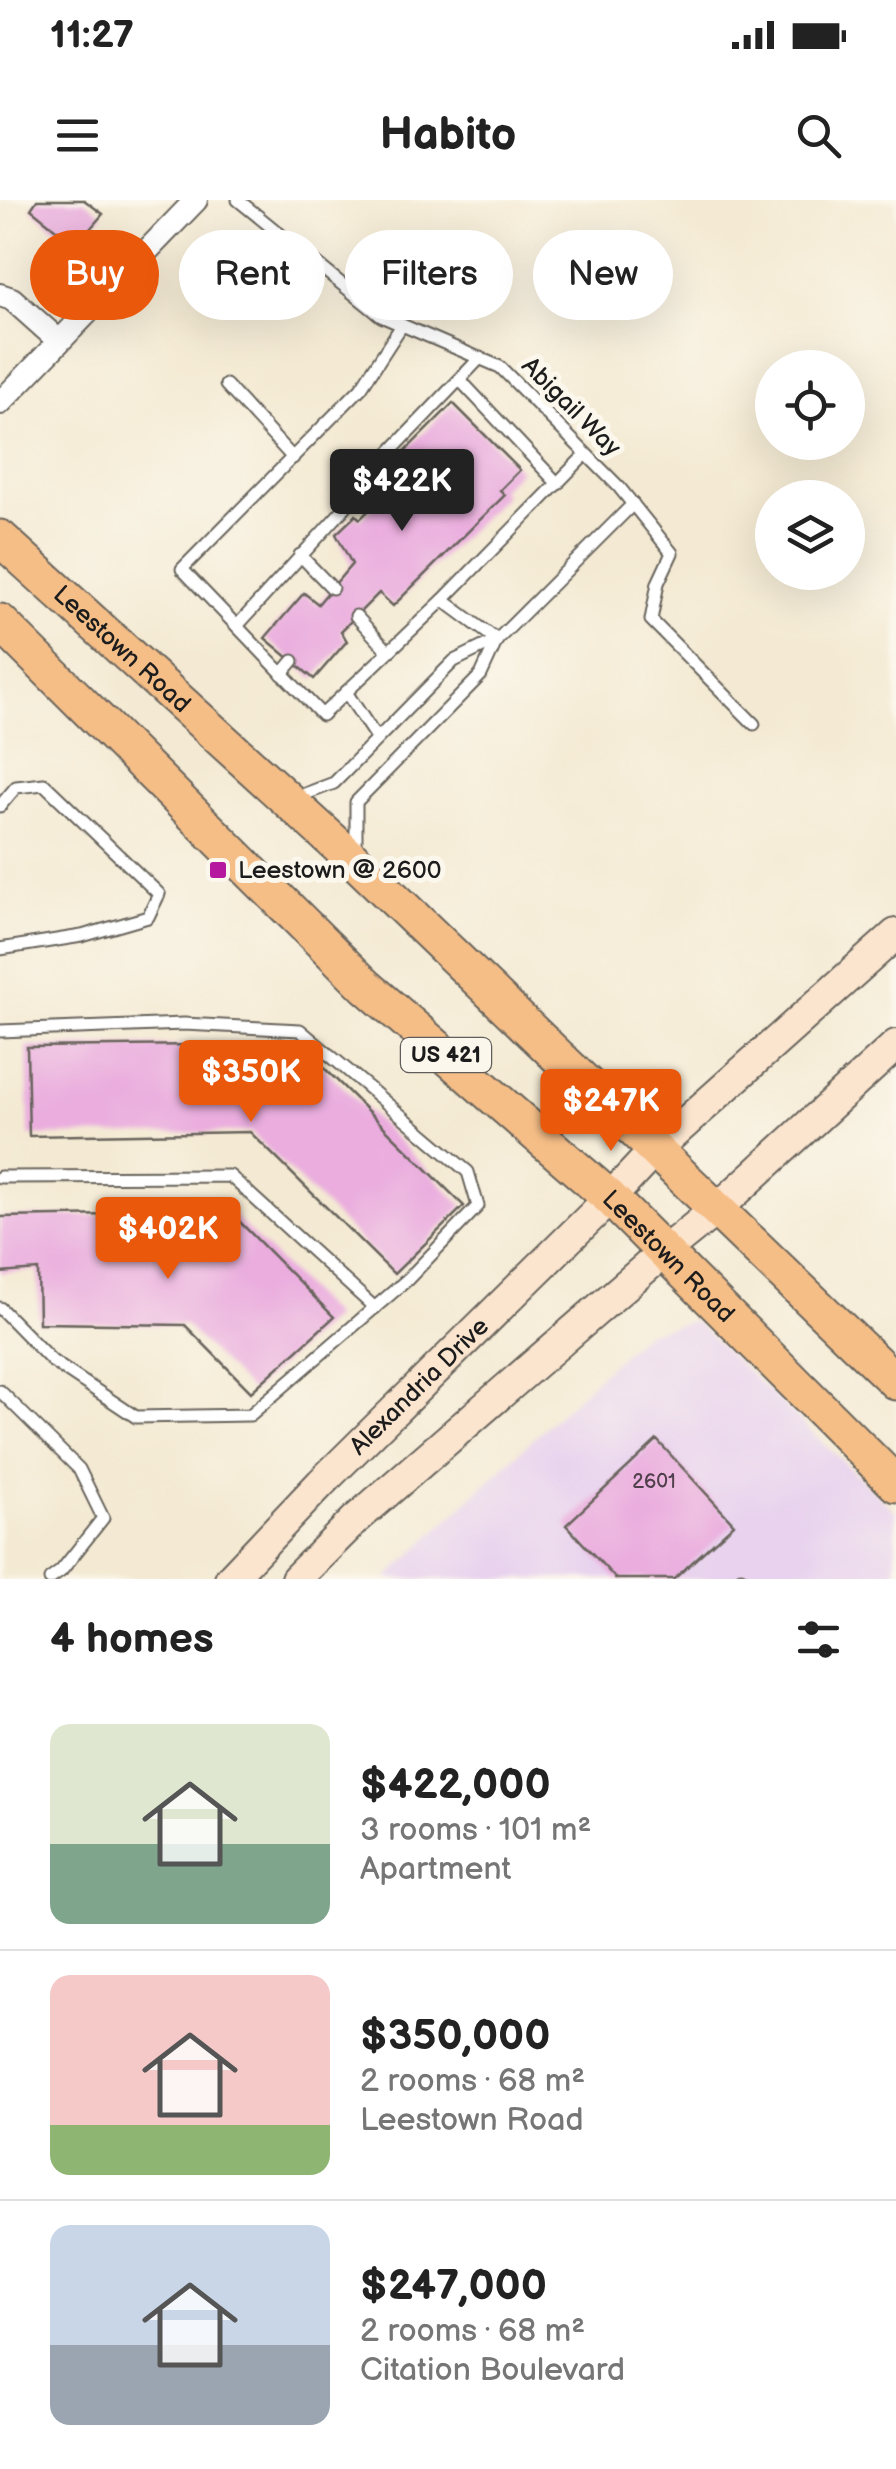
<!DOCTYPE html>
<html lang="en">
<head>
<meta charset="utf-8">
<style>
	:root { --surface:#fff; --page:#f6f6f6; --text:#222; --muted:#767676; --line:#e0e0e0; --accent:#ea580c }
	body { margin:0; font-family:"Balsamiq Sans",sans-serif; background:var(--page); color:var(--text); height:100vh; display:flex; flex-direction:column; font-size:38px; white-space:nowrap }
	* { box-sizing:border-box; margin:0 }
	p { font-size:32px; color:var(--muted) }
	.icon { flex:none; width:55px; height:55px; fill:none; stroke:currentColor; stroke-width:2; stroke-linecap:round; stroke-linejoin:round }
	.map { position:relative; height:1379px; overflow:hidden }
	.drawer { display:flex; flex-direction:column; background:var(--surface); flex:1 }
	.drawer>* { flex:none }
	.banner { position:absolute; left:30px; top:30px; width:838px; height:90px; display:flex; gap:20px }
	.controls { position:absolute; left:755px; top:150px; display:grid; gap:20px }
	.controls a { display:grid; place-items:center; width:110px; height:110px; border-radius:50%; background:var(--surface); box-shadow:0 10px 40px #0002; font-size:50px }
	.price { position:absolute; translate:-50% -85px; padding:0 22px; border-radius:10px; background:var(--accent); color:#fff; font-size:32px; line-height:65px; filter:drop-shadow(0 2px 5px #0008) }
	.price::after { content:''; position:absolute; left:50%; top:60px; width:30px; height:22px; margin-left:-15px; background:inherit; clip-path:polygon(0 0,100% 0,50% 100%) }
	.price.selected { background:#222; color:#fff }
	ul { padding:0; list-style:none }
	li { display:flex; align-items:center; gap:30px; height:250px; padding:0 50px }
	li+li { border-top:2px solid var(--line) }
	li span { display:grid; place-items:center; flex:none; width:280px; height:200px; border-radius:20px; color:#555 }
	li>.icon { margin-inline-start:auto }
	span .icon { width:120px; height:120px; fill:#fffc; stroke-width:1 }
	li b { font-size:42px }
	h2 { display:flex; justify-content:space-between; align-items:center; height:120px; padding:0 50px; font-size:42px }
	.chip { padding:0 35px; border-radius:45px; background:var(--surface); box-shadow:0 10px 40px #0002; font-size:35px; line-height:90px }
	.chip.selected { background:var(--accent); color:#fff }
	.status { display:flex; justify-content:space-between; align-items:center; height:70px; padding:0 50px; background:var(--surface); direction:ltr }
	.status svg { height:28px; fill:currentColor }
	header { display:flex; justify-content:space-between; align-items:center; height:130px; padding:0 50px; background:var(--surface); font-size:45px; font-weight:600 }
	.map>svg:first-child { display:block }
</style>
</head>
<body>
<div class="status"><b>11:27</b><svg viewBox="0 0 49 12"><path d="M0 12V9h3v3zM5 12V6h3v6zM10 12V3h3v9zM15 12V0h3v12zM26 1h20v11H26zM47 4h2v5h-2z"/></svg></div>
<header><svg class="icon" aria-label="menu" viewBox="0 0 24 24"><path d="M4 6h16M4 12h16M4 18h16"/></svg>Habito<svg class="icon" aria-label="search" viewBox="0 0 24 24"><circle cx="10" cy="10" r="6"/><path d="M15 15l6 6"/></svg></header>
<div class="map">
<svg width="896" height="1379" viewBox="0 0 896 1379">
	<rect width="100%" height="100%" fill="#fbf7ec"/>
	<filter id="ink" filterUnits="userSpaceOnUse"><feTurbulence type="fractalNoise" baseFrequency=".01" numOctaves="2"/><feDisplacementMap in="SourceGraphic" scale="20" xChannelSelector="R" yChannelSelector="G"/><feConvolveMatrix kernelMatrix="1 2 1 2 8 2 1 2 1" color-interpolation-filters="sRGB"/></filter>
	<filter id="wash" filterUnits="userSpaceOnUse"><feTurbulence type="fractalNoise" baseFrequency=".0048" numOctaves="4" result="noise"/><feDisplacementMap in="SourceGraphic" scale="40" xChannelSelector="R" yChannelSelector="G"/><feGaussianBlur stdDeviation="2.25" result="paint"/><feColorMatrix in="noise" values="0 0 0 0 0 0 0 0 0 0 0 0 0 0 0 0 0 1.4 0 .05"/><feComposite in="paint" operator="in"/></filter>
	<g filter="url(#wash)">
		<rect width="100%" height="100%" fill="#f4ead3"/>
		<polygon fill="#e8d2ee" points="694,1121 896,1312 896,1379 386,1379 644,1133"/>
		<g id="blocks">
			<g fill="#eaadde">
				<polygon points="37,0 84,0 103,14 76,45 31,9"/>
				<polygon points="453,203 520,270 500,290 505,295 393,406 379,393 341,431 347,441 314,479 265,438 304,393 318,404 352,364 336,334 356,315 360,319 402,278 390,266"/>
				<polygon points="300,844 464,1006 394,1074 250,932 29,936 27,847"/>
				<polygon points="231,1013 334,1117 251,1192 185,1125 39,1123 38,1070 0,1073 0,1017"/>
				<polygon points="657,1240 734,1324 674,1379 616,1379 566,1325"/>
			</g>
		</g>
	</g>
	<g filter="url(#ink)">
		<use href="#blocks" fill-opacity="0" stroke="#68645c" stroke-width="2.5"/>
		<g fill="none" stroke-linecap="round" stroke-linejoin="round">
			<g stroke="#68645c" stroke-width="15">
				<g id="lane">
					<polyline points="238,0 381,116 500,167 619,287 672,353 658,383 651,420 754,524"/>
					<polyline points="402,125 361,188 182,369 322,515 443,400 586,254"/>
					<polyline points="461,181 558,284"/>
					<polyline points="226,185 293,258"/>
					<polyline points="300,355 332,388"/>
					<polyline points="443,400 497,440"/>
					<polyline points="356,416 388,451"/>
					<polyline points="237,426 342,311 389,253 480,158"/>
					<polyline points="282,474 293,461"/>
					<polyline points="346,492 377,539"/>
					<polyline points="292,599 334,583 454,461 497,440 633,304"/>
					<polyline points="0,606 16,587 44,584 159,694 148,717 82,736 0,749"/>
					<polyline points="356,651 356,602 481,475 497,440"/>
					<polyline points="0,831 184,824 300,830 468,972 478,1006 408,1079 250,1215 136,1217 52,1161 0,1108"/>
					<polyline points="0,977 230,976 375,1108"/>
					<polyline points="0,1191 79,1269 103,1318 61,1371 50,1379"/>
					<polyline points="740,1379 741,1378"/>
				</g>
			</g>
			<g stroke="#68645c" stroke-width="26">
				<g id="street">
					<polyline points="0,95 12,99 59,141"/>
					<polyline points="0,203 196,0"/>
				</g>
			</g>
			<g stroke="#68645c" stroke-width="34">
				<g id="secondary">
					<path id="s1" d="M230,1379L321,1283L610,998L655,950L896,734"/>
					<polyline points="296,1379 355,1320 665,1051 717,1009 896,845"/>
				</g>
			</g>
			<g stroke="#68645c" stroke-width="39">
				<g id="primary">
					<path id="s2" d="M0,338L357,663L896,1182"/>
					<path id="s3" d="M0,422L366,786L610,998L896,1284"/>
				</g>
			</g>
			<use href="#lane" stroke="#fff" stroke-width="11"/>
			<use href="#street" stroke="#fff" stroke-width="22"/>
			<use href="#secondary" stroke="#fbe5cf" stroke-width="30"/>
			<use href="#primary" stroke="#f6be87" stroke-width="35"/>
		</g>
	</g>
	<rect fill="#b5179e" stroke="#fbf7ec" stroke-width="4" x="208" y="660" width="20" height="20" rx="5"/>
	<g text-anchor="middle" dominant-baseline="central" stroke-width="10" stroke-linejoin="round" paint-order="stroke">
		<g font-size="20" fill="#50404c">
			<text x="654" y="1282">2601</text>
		</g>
		<rect fill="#fbf7ec" stroke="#5f5e5a" stroke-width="2.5" x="401" y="838" width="90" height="34" rx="8"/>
		<g font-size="22" font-weight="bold" fill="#1c1c1c">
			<text x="446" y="855">US 421</text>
		</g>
		<g font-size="25" fill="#1c1c1c" stroke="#fbf7ec">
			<text transform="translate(571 207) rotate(45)">Abigail Way</text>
			<text stroke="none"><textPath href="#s2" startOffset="165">Leestown Road</textPath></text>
			<text stroke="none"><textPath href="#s3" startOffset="922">Leestown Road</textPath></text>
			<text stroke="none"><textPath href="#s1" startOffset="270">Alexandria Drive</textPath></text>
		</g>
		<g font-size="25" fill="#1c1c1c" stroke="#fbf7ec" text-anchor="start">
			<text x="238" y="670">Leestown @ 2600</text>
		</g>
	</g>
</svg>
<div class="controls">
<a><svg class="icon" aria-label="locate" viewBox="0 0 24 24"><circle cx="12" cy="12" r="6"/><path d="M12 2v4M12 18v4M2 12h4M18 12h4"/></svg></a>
<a><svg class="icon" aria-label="layers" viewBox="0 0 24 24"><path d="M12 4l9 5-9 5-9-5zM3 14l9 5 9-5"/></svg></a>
</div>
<b class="price selected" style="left:402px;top:334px">$422K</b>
<b class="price" style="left:251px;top:925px">$350K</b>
<b class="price" style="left:611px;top:954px">$247K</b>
<b class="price" style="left:168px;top:1082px">$402K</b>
<div class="banner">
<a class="chip selected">Buy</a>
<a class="chip">Rent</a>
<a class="chip">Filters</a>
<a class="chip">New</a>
</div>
</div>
<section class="drawer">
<h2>4 homes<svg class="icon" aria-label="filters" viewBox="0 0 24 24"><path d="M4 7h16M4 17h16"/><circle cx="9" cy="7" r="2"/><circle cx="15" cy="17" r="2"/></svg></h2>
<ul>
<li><span style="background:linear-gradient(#dfe7d0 60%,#7fa58c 0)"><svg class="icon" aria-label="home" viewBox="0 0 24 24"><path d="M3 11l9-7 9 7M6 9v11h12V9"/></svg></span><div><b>$422,000</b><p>3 rooms · 101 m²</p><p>Apartment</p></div></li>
<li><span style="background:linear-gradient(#f6c9c9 75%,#8fb573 0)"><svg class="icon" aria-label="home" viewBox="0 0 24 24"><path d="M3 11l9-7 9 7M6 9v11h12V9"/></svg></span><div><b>$350,000</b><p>2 rooms · 68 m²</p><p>Leestown Road</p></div></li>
<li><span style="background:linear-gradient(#c9d6e8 60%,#9aa5b1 0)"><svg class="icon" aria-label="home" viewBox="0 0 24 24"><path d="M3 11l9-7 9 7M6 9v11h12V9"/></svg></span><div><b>$247,000</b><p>2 rooms · 68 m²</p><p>Citation Boulevard</p></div></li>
</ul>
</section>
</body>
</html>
